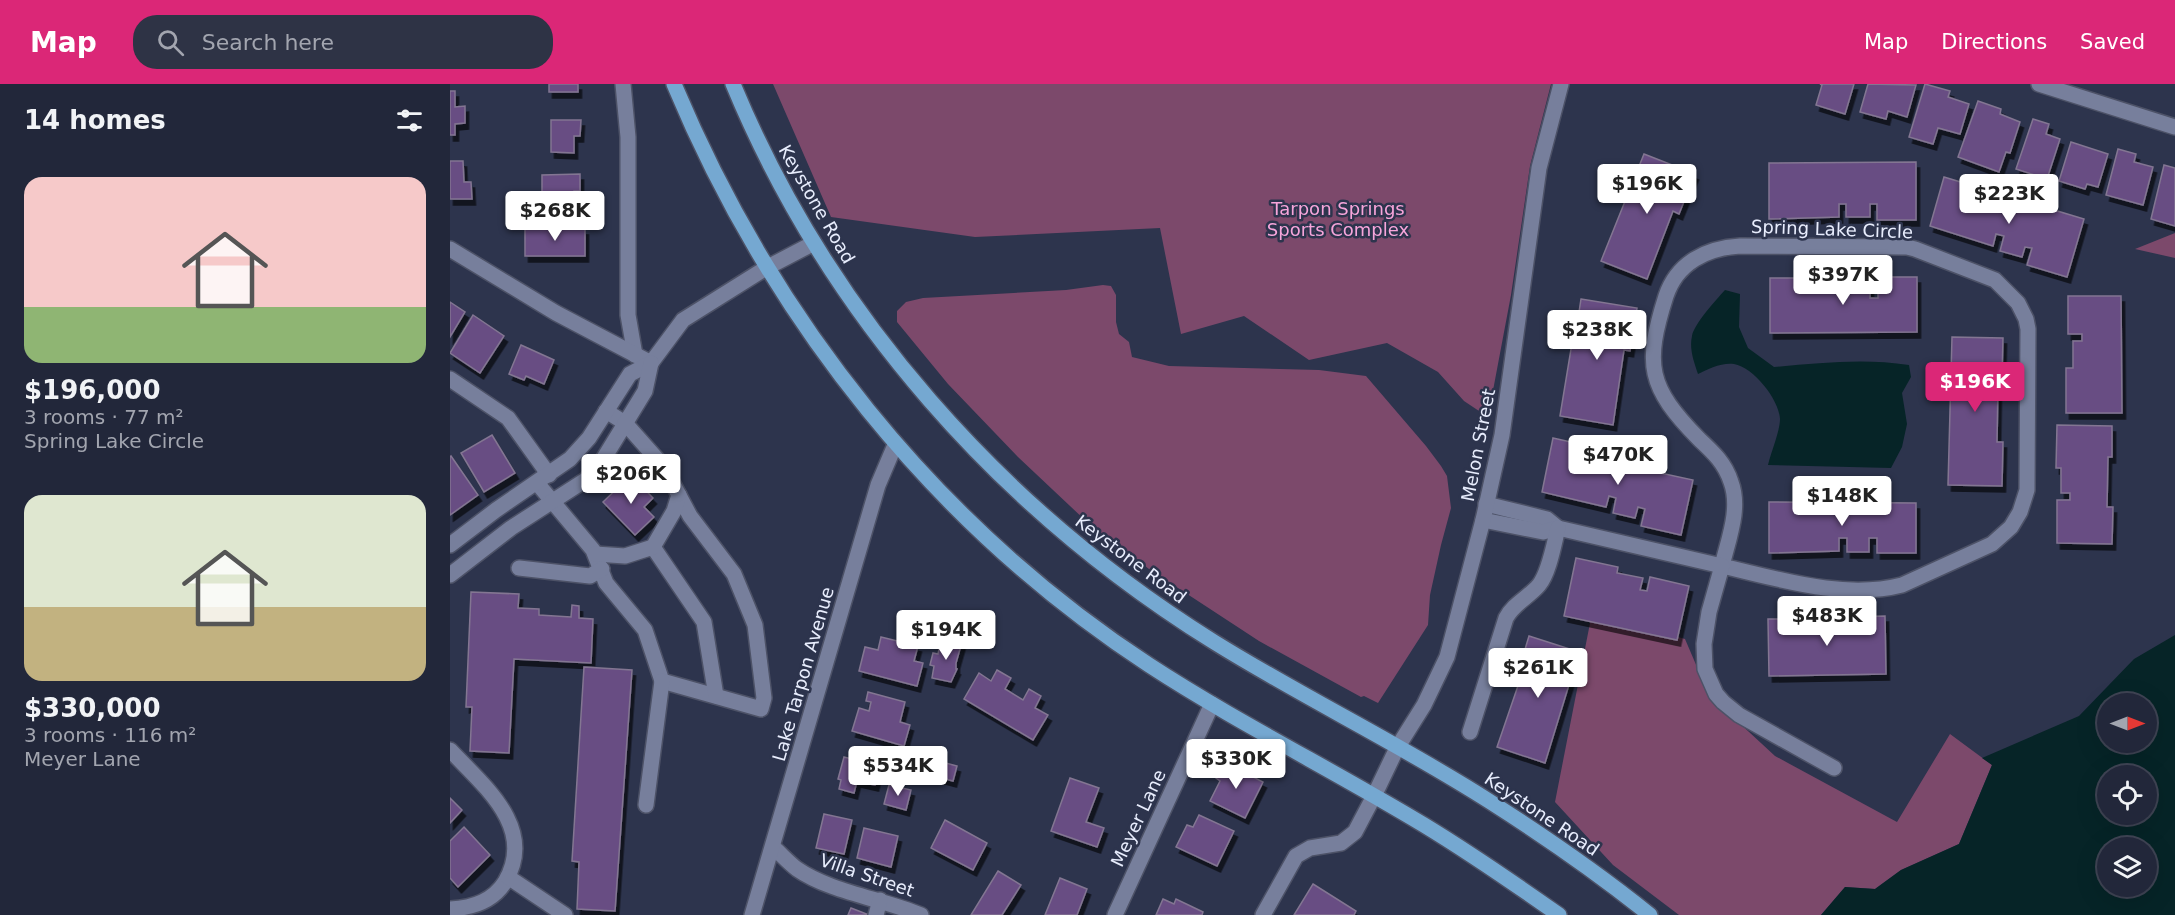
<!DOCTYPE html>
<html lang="en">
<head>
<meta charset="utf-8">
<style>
	:root { --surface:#22273a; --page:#2e3345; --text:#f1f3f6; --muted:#a2a5af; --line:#3f4454; --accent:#db2777 }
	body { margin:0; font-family:"DejaVu Sans",sans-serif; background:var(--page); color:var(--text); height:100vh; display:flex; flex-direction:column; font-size:22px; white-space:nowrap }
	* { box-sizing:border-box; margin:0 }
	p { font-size:20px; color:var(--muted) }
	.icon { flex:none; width:33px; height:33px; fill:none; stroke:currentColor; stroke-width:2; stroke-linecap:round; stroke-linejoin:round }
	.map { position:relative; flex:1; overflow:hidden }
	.panel { display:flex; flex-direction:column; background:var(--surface); width:450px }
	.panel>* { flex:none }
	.needle { width:39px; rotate:90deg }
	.controls { position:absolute; left:1647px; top:609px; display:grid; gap:12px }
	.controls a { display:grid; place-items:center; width:60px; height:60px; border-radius:50%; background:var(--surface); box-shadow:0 6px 24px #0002,0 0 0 2px var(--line); font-size:30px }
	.price { position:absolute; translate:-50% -51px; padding:0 14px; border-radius:6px; background:#fff; color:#222; font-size:20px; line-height:39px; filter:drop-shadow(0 2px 3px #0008) }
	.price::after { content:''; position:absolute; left:50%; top:36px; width:18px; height:14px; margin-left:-9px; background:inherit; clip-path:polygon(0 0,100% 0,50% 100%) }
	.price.current { background:var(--accent); color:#fff }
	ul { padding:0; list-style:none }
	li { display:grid; align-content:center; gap:12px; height:318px; padding:0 24px }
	li span { display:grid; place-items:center; height:186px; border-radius:18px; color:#555 }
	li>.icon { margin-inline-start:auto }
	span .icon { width:108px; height:108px; fill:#fffc; stroke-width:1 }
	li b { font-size:26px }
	h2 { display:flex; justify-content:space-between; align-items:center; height:72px; padding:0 24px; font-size:26px }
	header { display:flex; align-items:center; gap:36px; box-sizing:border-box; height:84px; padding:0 30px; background:var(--accent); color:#fff }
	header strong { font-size:28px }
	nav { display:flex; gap:33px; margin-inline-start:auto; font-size:21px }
	.search { width:420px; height:54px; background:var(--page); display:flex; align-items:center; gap:15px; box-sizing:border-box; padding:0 21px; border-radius:24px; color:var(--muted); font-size:22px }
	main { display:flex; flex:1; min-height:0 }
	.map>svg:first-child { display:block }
</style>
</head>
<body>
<header>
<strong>Map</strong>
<div class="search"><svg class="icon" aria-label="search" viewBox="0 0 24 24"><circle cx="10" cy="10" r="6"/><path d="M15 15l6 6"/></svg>Search here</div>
<nav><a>Map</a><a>Directions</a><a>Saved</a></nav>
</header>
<main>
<section class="panel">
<h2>14 homes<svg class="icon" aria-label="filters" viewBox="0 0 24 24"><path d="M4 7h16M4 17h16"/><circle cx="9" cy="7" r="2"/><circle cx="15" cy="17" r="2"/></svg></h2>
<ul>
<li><span style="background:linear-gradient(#f6c9c9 70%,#8fb573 0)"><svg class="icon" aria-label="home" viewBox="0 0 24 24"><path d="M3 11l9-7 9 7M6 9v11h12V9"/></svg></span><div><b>$196,000</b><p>3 rooms · 77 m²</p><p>Spring Lake Circle</p></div></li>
<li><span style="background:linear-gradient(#dfe7d0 60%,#c2b280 0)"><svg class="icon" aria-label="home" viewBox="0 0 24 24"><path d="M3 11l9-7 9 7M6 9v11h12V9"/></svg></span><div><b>$330,000</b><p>3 rooms · 116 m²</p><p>Meyer Lane</p></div></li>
</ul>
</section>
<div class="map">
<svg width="1725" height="831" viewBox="0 0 1725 831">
	<defs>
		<filter id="shadow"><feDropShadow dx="3.5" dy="6" stdDeviation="0" flood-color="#0009"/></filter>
	</defs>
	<rect width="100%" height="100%" fill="#2d344d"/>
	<g fill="#7c496b">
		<polygon points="323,0 1101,0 1080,82 1061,211 1038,333 1014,317 988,288 937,259 859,276 794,232 731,250 710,144 525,153 381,133"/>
		<polygon points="1725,149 1725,174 1685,165"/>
		<polygon points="653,201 661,202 666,211 666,238 669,250 679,258 682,273 719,282 869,286 916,292 976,362 991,382 997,392 1001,424 991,461 980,511 978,541 928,619 914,612 911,613 809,557 699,485 637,438 568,373 498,300 447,238 447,227 456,218 473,214 616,206"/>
		<polygon points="1141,534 1178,539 1235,555 1259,611 1325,672 1447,738 1500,650 1542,681 1509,760 1451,786 1425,805 1395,803 1371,831 1229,831 1163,781 1105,718"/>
	</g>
	<g fill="#062427" fill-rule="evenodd">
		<path d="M1275,206L1290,210L1289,243L1298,264L1324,283C1369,279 1414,274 1459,281L1461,293L1452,309L1457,340L1452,363L1441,384L1318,381C1321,368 1330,347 1330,335C1329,315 1303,283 1284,280C1273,278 1257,285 1248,290C1244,278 1239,265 1242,252C1244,240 1266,216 1275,206Z"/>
		<path d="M1725,551V831H1371L1395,803L1425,805L1451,786L1509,760L1542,681L1532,674L1629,632L1684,575ZM1658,620H1696V658H1658ZM1658,692H1696V730H1658ZM1658,764H1696V802H1658Z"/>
	</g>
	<g fill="#684e83" stroke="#837692" stroke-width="1.5" filter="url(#shadow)">
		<rect x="99" y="0" width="29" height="8"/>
		<polygon points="1370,0 1404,0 1395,30 1366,21 1372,1"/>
		<polygon points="1418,0 1466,1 1457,33 1438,27 1436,35 1410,28"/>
		<polygon points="1475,0 1500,7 1498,13 1519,20 1510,50 1488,44 1483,60 1459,53"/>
		<polygon points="0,7 5,7 5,23 15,22 15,39 5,40 5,51 0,51"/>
		<polygon points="1528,17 1551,25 1550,30 1570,38 1560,69 1556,68 1549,88 1508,73"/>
		<polygon points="1583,35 1599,40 1596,50 1610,55 1597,95 1566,85"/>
		<polygon points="101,36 131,36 130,52 124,52 124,69 101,68"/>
		<polygon points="1621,58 1658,70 1648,103 1637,100 1635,105 1609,97"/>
		<polygon points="1668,65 1686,70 1684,78 1703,83 1693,121 1656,111"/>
		<polygon points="1194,70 1245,90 1229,130 1223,127 1197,195 1151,177"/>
		<polygon points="0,77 13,77 14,98 21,98 22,115 0,115"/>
		<polygon points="1466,78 1466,136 1427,136 1427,120 1420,120 1420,133 1396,133 1396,120 1389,120 1389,133 1319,135 1319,79"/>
		<polygon points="1714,81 1725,84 1725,142 1701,135"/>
		<polygon points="130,90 130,107 124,107 124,126 92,126 92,91"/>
		<polygon points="1494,93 1634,135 1617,193 1577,181 1582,164 1575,163 1572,173 1550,167 1554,152 1546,150 1543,162 1480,142"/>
		<polygon points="75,143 135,145 135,172 75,172"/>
		<polygon points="1428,193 1467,193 1467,248 1320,249 1320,194 1360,194 1360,207 1367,207 1367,196 1390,196 1390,210 1397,210 1397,196 1420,196 1420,214 1428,214"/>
		<polygon points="1618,212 1671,212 1672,329 1616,329 1616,284 1623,284 1623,257 1632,257 1632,250 1618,250"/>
		<polygon points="1131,215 1187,224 1180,267 1174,266 1163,341 1110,332 1124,247 1126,248"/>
		<polygon points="0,218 15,228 0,253"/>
		<polygon points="23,231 54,252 30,289 0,269"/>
		<polygon points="1502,253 1553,254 1552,293 1533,292 1533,302 1548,303 1547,358 1553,358 1552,402 1498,401"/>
		<polygon points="71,261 104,276 94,300 76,292 74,296 59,290"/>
		<polygon points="1607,341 1662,342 1662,373 1658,373 1657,423 1663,423 1662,460 1607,459 1607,416 1620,416 1620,409 1611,409 1611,384 1606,384"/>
		<polygon points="42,351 65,389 34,408 11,369"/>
		<polygon points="1103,354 1143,363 1141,374 1243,396 1231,451 1191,442 1195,425 1188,423 1185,434 1163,429 1166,414 1159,412 1156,423 1092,408"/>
		<polygon points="1,372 28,411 0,431 0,373"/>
		<polygon points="181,391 203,414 194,423 204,433 185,451 153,418"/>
		<polygon points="1319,418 1466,419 1466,469 1427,469 1427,454 1419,454 1419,468 1397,468 1397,454 1389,454 1389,467 1319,469"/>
		<polygon points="1126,474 1168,483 1167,489 1193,494 1190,506 1197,507 1200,493 1239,502 1227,556 1114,532"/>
		<polygon points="21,508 69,510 68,524 89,525 89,531 121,533 122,521 129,522 129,534 143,535 141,579 64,575 59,669 20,667 22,623 16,623"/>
		<polygon points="1435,532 1436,590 1319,592 1318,535 1360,535 1360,548 1366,548 1365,537 1389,537 1389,547 1395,547 1395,533"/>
		<polygon points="1079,552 1129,568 1095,679 1047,663 1071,593 1067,592"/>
		<polygon points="431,553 468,562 464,577 473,579 467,602 409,587 415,563 428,566"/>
		<polygon points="496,554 512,558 506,579 506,585 507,585 501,598 482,594 484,582 480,581 483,569 488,570 489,565 492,566"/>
		<polygon points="134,583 182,586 165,827 127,825 129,778 122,777"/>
		<polygon points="547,586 561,594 555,605 573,616 579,605 591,612 585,624 598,631 583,656 514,615 529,589 541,597"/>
		<polygon points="418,608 455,618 450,638 460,641 454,662 402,647 409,624 419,627 421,618 416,617"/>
		<polygon points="394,673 430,682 425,701 407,697 404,709 389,705 391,696 388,695"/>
		<polygon points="492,678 507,682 503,697 488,693"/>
		<polygon points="774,678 813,698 795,734 760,717 770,697 766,694"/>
		<polygon points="620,694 649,704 636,738 654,744 647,763 601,747"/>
		<polygon points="439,701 461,706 456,726 434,720"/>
		<polygon points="0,714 12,726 0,739"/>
		<polygon points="374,730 402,736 394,770 366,764"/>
		<polygon points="749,731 784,747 767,782 726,763 737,741 743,743"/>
		<polygon points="495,736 537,759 523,786 481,764"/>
		<polygon points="14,743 40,771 8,803 0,794 0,757"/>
		<polygon points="414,744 448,752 441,783 407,774"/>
		<polygon points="548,787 571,801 552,831 521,831"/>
		<polygon points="610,794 637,805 627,831 595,831"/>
		<polygon points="863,800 906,827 904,831 844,831"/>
		<polygon points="713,815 724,820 726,815 753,828 752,831 706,831"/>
		<polygon points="401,824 419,831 398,831"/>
	</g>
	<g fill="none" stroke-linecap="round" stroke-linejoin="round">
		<g stroke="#4d5267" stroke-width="18">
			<g id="minor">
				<polyline points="173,0 178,53 178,231 185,271"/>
				<polyline points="1589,0 1725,43"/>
				<path d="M1290,162L1457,163L1465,165L1545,196L1568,219L1576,235L1578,245L1577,406L1570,428L1561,443L1542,460L1452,501C1394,516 1329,495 1272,482C1278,456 1291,425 1281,398C1275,379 1263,368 1249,355C1198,303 1194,281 1216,212C1227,179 1256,164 1290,162Z"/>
				<polyline points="0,165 106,229 201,279 233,236 316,184 364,159"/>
				<polyline points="0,295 58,334 99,391"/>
				<polyline points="87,399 143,466 156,499 195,546 212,597 311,625 314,614 305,541 284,490 240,432 214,383 175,339 156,327"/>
				<polyline points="1036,420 1097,435 1108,444 1272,482 1259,528 1254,560 1255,585 1266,610 1273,618 1289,631 1384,684"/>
				<polyline points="1033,436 1093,448 1108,444"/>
				<polyline points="0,461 46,426 120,375 139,354 180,290 201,279"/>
				<polyline points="203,463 254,538 266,612"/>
				<polyline points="145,470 175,472 203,463 224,427 229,411"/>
				<polyline points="69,484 140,492 152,485"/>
				<polyline points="0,491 61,444 137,395 154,374 195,307 201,279"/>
				<path d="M1020,648L1056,534C1064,519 1078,514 1089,501C1099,489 1104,460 1108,444"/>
				<path d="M0,666C34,702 87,744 55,798C43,817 22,824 0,825"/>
				<polyline points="196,721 212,597"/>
				<path d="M323,763C331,770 338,778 347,785C380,808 433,815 471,831"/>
				<polyline points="58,793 115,831"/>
				<polyline points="302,831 428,401 445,361"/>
				<polyline points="426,831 430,816"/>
				<polyline points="665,831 762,620"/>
				<polyline points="813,831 846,772 860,764 891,759 905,748 924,712 947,664 974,621 997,573 1033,436 1052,351 1089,84 1111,0"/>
			</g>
		</g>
		<g stroke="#4d5267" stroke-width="18">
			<g id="major">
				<path d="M224,0C322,235 485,441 699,581C788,639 883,686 974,741C1020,769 1065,800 1109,831"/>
				<path d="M283,0C379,232 552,426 764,558C854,614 950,660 1039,717C1094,752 1149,790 1200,831"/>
			</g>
		</g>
		<use href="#minor" stroke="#777f9c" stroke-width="15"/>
		<use href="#major" stroke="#75a8d1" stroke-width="15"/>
	</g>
	<g text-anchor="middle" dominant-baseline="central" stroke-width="5" stroke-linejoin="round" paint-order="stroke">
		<g font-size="18" fill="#e8edfd" stroke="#2d344d">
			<text transform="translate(367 120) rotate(60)">Keystone Road</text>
			<text transform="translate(1382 145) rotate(2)">Spring Lake Circle</text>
			<text transform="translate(1028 361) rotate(-79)">Melon Street</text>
			<text transform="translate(681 475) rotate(37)">Keystone Road</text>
			<text transform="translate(353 590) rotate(-74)">Lake Tarpon Avenue</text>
			<text transform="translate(1092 730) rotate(34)">Keystone Road</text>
			<text transform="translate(688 734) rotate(-65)">Meyer Lane</text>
			<text transform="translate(417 791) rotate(19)">Villa Street</text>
		</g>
		<g font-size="18" fill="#f7a5db" stroke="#2d344d">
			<text x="888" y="124">Tarpon Springs<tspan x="888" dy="21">Sports Complex</tspan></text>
		</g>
	</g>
</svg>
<div class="controls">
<a><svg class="needle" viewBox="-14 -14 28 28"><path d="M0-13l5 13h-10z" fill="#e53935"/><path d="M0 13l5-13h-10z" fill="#a2a5af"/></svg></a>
<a><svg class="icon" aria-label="locate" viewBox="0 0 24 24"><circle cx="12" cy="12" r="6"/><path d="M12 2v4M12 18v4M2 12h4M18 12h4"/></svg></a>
<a><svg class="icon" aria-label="layers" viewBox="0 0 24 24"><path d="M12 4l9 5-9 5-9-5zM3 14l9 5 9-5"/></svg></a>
</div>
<b class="price" style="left:1197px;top:131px">$196K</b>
<b class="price" style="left:1559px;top:141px">$223K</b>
<b class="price" style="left:105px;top:158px">$268K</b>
<b class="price" style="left:1393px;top:222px">$397K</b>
<b class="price" style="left:1147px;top:277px">$238K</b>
<b class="price current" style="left:1525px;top:329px">$196K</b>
<b class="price" style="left:1168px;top:402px">$470K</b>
<b class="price" style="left:181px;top:421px">$206K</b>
<b class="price" style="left:1392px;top:443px">$148K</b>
<b class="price" style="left:1377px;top:563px">$483K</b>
<b class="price" style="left:496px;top:577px">$194K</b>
<b class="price" style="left:1088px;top:615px">$261K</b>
<b class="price" style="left:786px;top:706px">$330K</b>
<b class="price" style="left:448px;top:713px">$534K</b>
</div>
</main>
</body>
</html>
